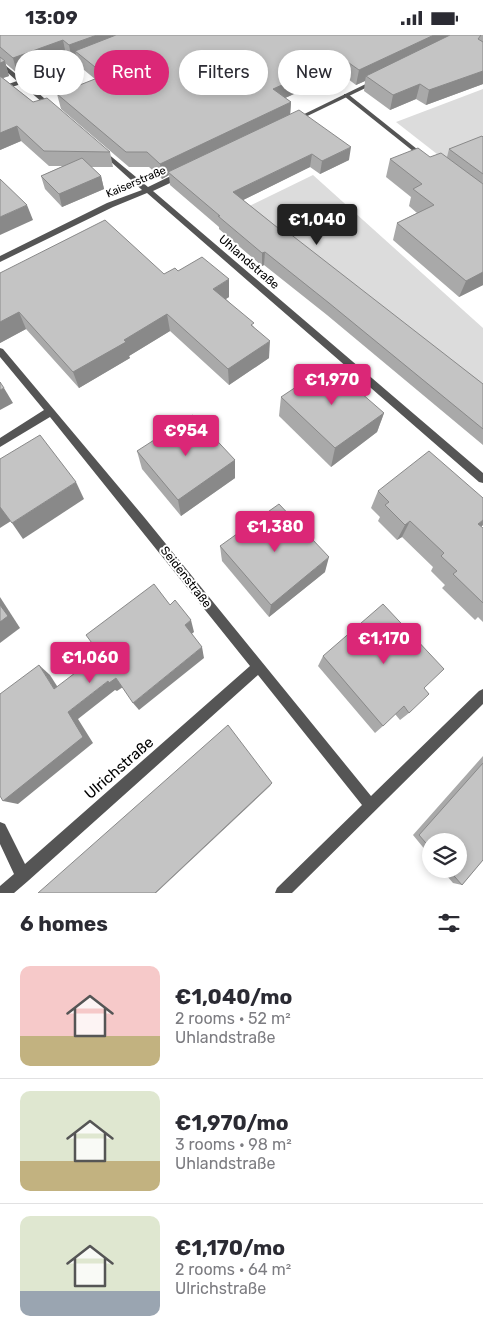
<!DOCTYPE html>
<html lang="en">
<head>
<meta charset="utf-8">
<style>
	:root { --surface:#fff; --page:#f2f2f3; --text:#2b2b33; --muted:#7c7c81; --line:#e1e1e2; --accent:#db2777 }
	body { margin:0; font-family:Rubik,sans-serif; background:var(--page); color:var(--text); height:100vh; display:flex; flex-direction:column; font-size:19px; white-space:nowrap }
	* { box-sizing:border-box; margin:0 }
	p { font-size:16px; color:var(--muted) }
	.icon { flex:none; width:28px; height:28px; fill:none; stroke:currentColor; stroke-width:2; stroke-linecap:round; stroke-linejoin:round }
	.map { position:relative; height:858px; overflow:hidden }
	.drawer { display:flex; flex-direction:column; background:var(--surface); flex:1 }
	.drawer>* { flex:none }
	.guide { position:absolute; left:15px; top:15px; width:454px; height:45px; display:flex; gap:10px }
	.buttons { position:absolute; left:422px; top:798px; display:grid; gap:10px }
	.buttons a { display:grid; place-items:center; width:45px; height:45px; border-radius:50%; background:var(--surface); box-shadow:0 2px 8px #0003; font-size:25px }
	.price { position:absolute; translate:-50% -42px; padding:0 11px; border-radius:5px; background:var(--accent); color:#fff; font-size:16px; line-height:32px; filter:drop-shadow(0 1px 2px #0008) }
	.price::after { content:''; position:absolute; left:50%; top:30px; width:15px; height:11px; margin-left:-8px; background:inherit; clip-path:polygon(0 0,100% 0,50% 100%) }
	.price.on { background:#222; color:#fff }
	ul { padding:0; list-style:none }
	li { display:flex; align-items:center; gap:15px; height:125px; padding:0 20px }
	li+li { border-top:1px solid var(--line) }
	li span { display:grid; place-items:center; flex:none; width:140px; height:100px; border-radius:10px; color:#555 }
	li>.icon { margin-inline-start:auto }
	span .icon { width:60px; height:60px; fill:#fffc; stroke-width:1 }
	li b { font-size:21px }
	h2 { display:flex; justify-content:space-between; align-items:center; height:60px; padding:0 20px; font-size:21px }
	.tag { padding:0 18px; border-radius:22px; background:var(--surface); box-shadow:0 2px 8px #0003; font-size:18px; line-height:45px }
	.tag.on { background:var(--accent); color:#fff }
	.status { display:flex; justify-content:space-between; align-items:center; height:35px; padding:0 25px; background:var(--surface); direction:ltr }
	.status svg { height:14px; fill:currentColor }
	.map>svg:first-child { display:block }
</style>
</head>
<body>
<div class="status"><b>13:09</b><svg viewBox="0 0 49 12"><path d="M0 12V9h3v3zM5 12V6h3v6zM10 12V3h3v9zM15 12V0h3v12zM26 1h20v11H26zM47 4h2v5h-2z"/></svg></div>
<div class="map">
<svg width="483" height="858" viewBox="0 0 483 858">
	<rect width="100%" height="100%" fill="#fff"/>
	<g fill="#dcdcdc">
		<polygon points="483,54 483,111 446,126 396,87"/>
		<polygon points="313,140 483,293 483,365 241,175"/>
	</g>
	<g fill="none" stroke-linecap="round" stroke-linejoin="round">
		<polygon fill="#555" fill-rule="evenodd" points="344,59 348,59 427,122 427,124 423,124 344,61"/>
		<g fill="#555" fill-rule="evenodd">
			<polygon points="90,21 93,23 92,24 26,47 54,72 54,74 50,74 21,49 0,56 0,52 17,46 0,31 0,26 22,44"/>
			<polygon points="376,44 379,46 378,47 297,86 292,85"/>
			<polygon points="101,113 148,152 177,138 183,138 183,142 153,156 483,438 483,448 479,447 147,158 113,172 0,227 0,221 107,168 142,155 99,116 98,115"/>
			<polygon points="0,313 3,314 144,482 371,761 479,656 483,654 483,669 292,858 275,858 277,853 362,770 258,640 28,846 14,858 0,858 0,851 14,839 0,809 0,787 5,789 25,829 250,631 50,382 0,412 0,403 44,375 0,322"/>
		</g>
	</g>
	<g fill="#a9a9a9">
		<polygon points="0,0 483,0 483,49 426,70 416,64 390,75 364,56 365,46 356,50 340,38 285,63 291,67 290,79 349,125 320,139 310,132 243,165 278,193 483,349 483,410 327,280 264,230 262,231 219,194 219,192 170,150 169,140 162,144 149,132 129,132 61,74 57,59 95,44 78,30 77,23 72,25 66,20 17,38 5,28 9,41 3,43 33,67 110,117 113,132 91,132 101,141 104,154 62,172 45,154 41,141 63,131 49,131 21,106 0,115"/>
		<polygon points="483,102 483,250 459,262 393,205 397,188 417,178 409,171 411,162 386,142 390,124 430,122 447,122 449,114"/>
		<polygon points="178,236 229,262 226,264 254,292 269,323 229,350 170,296 129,321 130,323 79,353 26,294 0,308 0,238 164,239"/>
		<polygon points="281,362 384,378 377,397 331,432 279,381"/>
		<polygon points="137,416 235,425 235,443 181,481 142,434"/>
		<polygon points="378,456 483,490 481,492 483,493 483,587 478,582 475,585 442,553 445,550 431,536 433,532 402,502 397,505 378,486 380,482 371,473"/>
		<polygon points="220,511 325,537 269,582 222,526"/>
		<polygon points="323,621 424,653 409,678 400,685 395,679 383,691 375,698 318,631"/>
		<polygon points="483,721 483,825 462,850 453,848 441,834 459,834 431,806 431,822 413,800"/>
	</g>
	<g fill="#898989">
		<polygon points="97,0 140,0 75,16 77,23 72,25 69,10"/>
		<polygon points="434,0 462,0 366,41 365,46 356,50 359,35"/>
		<polygon points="63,5 66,20 17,38 13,23"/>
		<polygon points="342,23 340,38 272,69 273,54"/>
		<polygon points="5,26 9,41 0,44 0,28"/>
		<polygon points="483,36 483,49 426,70 429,55"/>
		<polygon points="420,49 416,64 390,75 393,60"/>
		<polygon points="291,67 290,82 168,137 169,140 162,144 160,129"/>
		<polygon points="17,91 21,106 0,115 0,98"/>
		<polygon points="351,112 349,125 320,139 322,126"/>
		<polygon points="312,119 310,132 233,170 233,157"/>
		<polygon points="101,141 104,154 62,172 59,159"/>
		<polygon points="27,170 33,185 0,200 0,182"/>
		<polygon points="265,217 264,230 262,231 262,218"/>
		<polygon points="483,237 483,250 459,262 466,246"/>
		<polygon points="229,244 229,262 214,271 213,254"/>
		<polygon points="19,277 26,294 0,308 0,287"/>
		<polygon points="167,279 170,296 129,321 130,323 79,353 73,337 124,305"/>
		<polygon points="270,306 269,323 229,350 228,334"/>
		<polygon points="4,353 13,368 0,375 0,355"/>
		<polygon points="384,378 377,397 331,432 335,413"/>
		<polygon points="235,425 235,443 181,481 178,465"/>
		<polygon points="76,447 84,464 23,504 12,488"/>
		<polygon points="0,471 11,486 0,493"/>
		<polygon points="483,485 483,490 466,505 478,489"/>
		<polygon points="410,486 402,502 397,505 405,490"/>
		<polygon points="329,522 325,537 269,582 271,570"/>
		<polygon points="0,562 20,593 0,608"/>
		<polygon points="191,585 194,597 188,602 185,590"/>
		<polygon points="202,612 204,623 139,675 133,668"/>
		<polygon points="39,630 50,640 64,662 54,654"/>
		<polygon points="116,643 123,652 117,656 115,655 78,684 93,708 18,769 3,766 68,677 108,646"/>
		<polygon points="272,748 270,751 156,858 155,858"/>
	</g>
	<g fill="#c4c4c4" stroke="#898989">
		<polygon points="0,0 97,0 69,10 63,5 13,23 0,12"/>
		<polygon points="116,0 434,0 359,35 342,23 273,54 291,67 160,129 147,117 126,117 57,59 105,40 75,16"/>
		<polygon points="450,0 481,0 478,4 483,7 483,36 429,55 420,49 393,60 366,41"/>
		<polygon points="0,22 5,26 0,28"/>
		<polygon points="0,41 33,67 47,63 110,117 44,116 17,91 0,98"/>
		<polygon points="299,75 351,112 322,126 312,119 233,157 278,193 289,198 483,349 483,394 329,268 265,217 262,218 218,181 220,181 168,137"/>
		<polygon points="482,101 483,102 483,139 449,114"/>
		<polygon points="418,113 430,122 441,118 483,149 483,237 466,246 397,188 434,170 413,154 422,149 390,124"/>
		<polygon points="82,123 101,141 59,159 41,141"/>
		<polygon points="0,144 27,170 0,182"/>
		<polygon points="105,185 164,239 175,233 178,236 202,222 229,244 213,254 254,288 251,290 270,306 228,334 167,279 124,305 126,307 73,337 19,277 0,287 0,238"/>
		<polygon points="329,330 384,378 335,413 281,362"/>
		<polygon points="0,347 4,353 0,355"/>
		<polygon points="193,380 235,425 178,465 137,416"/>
		<polygon points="40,400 76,447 12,488 0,472 0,424"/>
		<polygon points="429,416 483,463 483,485 478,489 483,493 483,568 453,539 457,536 441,521 444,518 410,486 405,490 385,470 389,467 378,456"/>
		<polygon points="279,469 329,522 271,570 220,511"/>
		<polygon points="154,549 170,570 175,565 191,585 185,590 202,612 133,668 116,643 109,648 108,646 68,677 83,702 3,766 0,761 0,659 39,630 54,654 100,619 86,600"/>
		<polygon points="383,569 444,634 424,653 429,659 409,678 404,671 383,691 323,621"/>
		<polygon points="0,570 8,581 0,587"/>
		<polygon points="228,690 272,748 155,858 38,858"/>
		<polygon points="483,728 483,825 462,850 448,834 459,834 459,806 431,806 431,814 419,800"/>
	</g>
	<g text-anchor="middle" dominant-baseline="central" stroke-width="4" stroke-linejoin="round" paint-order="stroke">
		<g font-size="11" fill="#000" stroke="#fff">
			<text transform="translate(136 147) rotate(-23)">Kaiserstraße</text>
		</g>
		<g font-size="12" fill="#000" stroke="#fff">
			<text transform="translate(249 227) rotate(41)">Uhlandstraße</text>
			<text transform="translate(186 542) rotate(52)">Seidenstraße</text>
		</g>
		<g font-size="15" fill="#000" stroke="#fff">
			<text transform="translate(119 733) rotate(-41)">Ulrichstraße</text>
		</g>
	</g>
</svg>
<div class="buttons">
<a><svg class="icon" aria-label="layers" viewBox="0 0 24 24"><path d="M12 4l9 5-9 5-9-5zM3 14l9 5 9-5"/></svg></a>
</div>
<b class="price on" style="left:317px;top:211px">€1,040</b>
<b class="price" style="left:332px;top:371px">€1,970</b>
<b class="price" style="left:186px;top:422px">€954</b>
<b class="price" style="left:275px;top:518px">€1,380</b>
<b class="price" style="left:384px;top:630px">€1,170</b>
<b class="price" style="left:90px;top:649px">€1,060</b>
<div class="guide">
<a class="tag">Buy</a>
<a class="tag on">Rent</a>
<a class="tag">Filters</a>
<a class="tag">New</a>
</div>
</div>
<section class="drawer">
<h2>6 homes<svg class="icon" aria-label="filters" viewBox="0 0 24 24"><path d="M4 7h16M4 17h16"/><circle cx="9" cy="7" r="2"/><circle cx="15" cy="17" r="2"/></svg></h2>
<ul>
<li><span style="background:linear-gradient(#f6c9c9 70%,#c2b280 0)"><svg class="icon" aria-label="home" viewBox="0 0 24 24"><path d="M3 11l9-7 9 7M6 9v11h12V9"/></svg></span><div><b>€1,040/mo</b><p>2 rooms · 52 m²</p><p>Uhlandstraße</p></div></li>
<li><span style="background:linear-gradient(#dfe7d0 70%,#c2b280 0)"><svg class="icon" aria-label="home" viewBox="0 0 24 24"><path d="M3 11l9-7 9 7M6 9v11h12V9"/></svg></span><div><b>€1,970/mo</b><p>3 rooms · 98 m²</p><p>Uhlandstraße</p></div></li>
<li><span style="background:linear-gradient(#dfe7d0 75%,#9aa5b1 0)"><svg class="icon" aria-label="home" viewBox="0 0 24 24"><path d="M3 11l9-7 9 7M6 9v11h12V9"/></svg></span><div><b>€1,170/mo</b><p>2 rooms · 64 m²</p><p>Ulrichstraße</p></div></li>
</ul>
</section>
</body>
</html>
